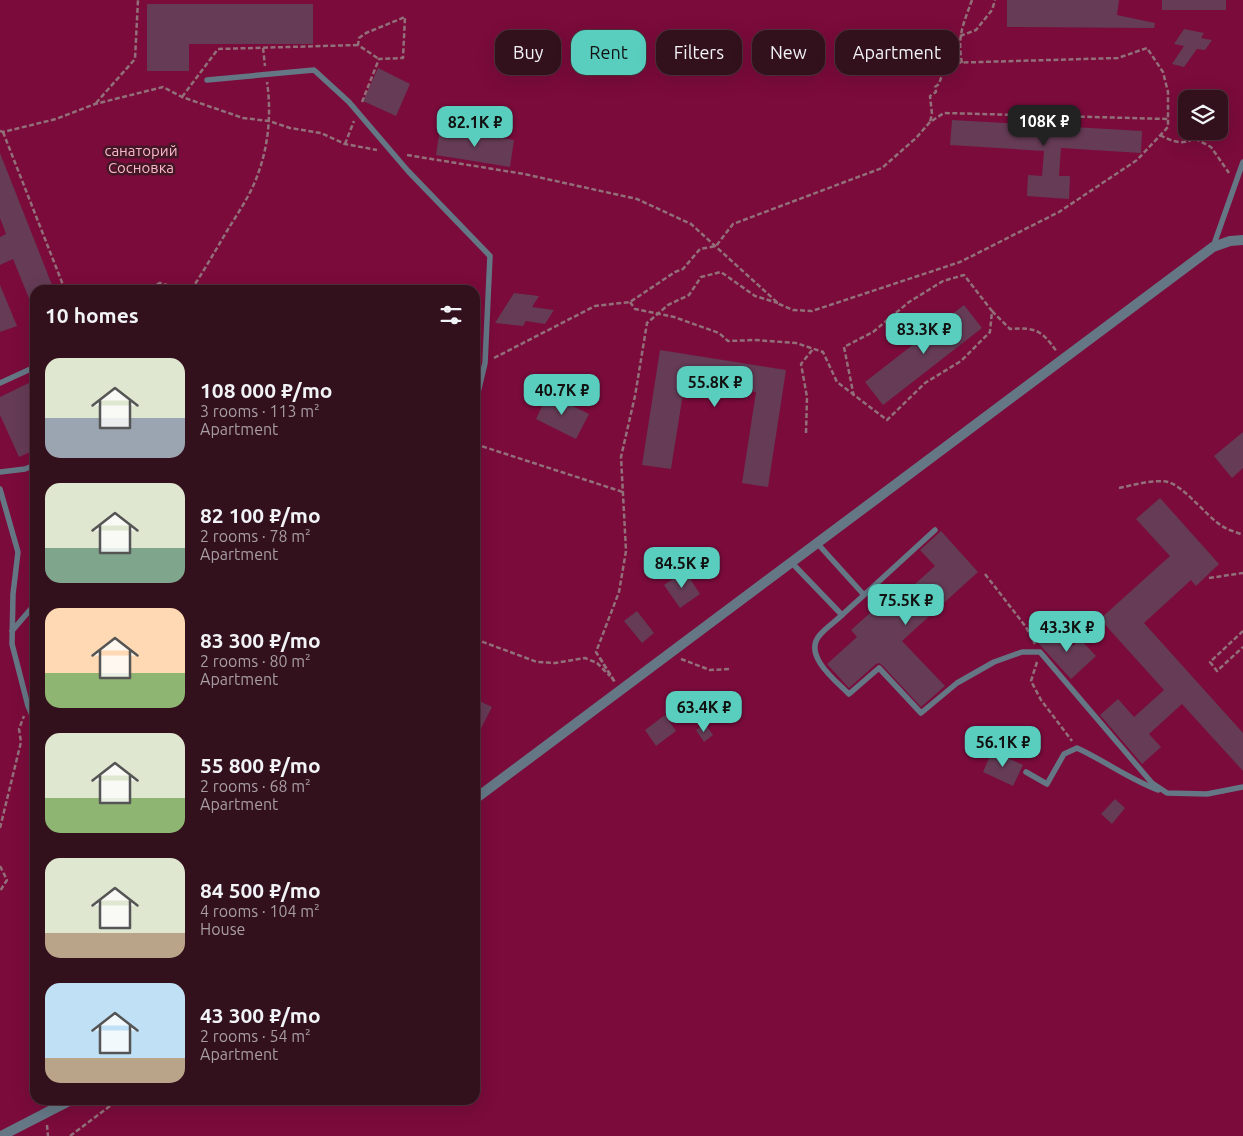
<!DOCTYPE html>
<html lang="en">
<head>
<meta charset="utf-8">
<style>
	:root { --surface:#32111c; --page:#3a1a25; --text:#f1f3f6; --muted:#a89da3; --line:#4d313b; --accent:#59cebe }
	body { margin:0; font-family:Ubuntu,sans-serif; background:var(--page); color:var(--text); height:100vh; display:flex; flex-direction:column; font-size:19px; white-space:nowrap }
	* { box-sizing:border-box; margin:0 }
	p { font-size:16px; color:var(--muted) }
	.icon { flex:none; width:28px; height:28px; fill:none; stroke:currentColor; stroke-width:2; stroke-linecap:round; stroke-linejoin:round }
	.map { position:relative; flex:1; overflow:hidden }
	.drawer { position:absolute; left:30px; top:285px; width:450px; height:820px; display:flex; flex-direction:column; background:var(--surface); border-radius:15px; box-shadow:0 5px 20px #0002,0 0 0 1px var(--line) }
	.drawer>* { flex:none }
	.top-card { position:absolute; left:495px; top:30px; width:475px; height:45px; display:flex; gap:10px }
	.buttons { position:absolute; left:1178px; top:90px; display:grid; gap:10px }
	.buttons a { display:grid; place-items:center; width:50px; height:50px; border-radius:10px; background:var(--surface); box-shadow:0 5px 20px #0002,0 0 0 1px var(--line); font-size:25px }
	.price { position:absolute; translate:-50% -42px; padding:0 11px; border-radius:10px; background:var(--accent); color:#111; font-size:16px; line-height:32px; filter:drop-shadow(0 1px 2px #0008) }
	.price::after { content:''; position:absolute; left:50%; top:30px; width:15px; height:11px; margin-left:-8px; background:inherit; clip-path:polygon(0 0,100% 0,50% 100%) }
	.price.current { background:#222; color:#fff }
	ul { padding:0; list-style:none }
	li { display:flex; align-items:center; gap:15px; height:125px; padding:0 15px }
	li span { display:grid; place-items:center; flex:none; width:140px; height:100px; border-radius:15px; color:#555 }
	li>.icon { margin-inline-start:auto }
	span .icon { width:60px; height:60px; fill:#fffc; stroke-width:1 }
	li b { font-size:21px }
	h2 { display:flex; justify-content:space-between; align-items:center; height:60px; padding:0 15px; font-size:21px }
	.tag { padding:0 18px; border-radius:15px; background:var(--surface); box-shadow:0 5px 20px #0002,0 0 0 1px var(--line); font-size:18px; line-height:45px }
	.tag.current { background:var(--accent); color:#111 }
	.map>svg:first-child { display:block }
</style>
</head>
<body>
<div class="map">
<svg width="1243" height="1136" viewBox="0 0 1243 1136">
	<rect width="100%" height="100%" fill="#431725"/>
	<path fill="#7a0b3b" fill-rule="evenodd" d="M0,0H1243V1136H0ZM1186,99H1219V131H1186ZM35,290H475V1100H35Z"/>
	<g fill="#653b55">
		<polygon points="1007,0 1119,0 1117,15 1155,23 1154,28 1007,27"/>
		<rect x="1162" y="0" width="64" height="10"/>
		<polygon points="147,4 313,4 313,44 189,44 189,71 147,71"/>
		<polygon points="1184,29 1204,33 1201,38 1212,40 1205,50 1197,49 1184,67 1172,64 1184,46 1174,44"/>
		<polygon points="378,68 410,84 396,116 363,101"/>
		<polygon points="952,120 1142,131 1141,153 1061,148 1059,176 1070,176 1069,199 1027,196 1028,175 1042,176 1044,151 950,145"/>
		<polygon points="440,128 514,140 510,167 436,155"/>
		<polygon points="0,153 54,290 35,290 35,313 13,259 0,265 0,237 6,234 0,218"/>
		<polygon points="0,285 17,326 0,332"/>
		<polygon points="514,293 539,296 532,307 554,310 545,324 526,321 523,326 495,323"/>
		<polygon points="964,305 982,328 883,405 865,382"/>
		<polygon points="660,350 786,370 768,487 742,483 756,392 685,381 671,469 642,465"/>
		<polygon points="35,380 35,450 19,457 0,415 0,397"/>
		<polygon points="548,394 589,414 576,439 536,419"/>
		<polygon points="1243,432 1243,468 1232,478 1214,456"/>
		<polygon points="1160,498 1219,564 1196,586 1191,580 1144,623 1243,733 1243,771 1182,704 1149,734 1161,747 1142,764 1100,715 1118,699 1134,717 1164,690 1100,619 1170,556 1136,519"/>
		<polygon points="941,531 978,572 902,641 945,686 921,707 882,665 879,663 876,664 849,688 827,664 857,637 851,630 879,605 885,611 935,566 920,550"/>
		<polygon points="685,571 700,594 680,608 664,585"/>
		<polygon points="637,611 654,633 642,643 624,621"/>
		<polygon points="1057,628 1073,646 1080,639 1096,656 1071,679 1039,644"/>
		<polygon points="475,699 492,707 475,740"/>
		<polygon points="665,715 676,731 656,746 645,730"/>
		<polygon points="705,724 713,735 704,742 696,730"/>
		<polygon points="992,751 1023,765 1013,786 983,772"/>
		<polygon points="1115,799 1125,808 1112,824 1101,814"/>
	</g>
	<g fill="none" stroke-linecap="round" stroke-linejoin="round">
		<g stroke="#926f79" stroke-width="2.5" stroke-dasharray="5 2.5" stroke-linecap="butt">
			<polyline points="960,36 976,30 992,10 995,0"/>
			<polyline points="263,48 265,66"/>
			<path d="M962,63C957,36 963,25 972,0"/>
			<polyline points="182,97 218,49 358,45"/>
			<polyline points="362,102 379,59 403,58 405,17 366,33 359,38 358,45 379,59"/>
			<polyline points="96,103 135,59 138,0"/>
			<polyline points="0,131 3,132 56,119 95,104 163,87 182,97 243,118 269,121 290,128 321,133 345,144 377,150"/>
			<polyline points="3,132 65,290"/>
			<path d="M1160,135C1171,141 1183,146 1194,138L1211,147L1229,173"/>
			<polyline points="345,144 354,121"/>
			<polyline points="407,155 524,174 637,199 691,224 779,304 793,310 812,311 960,262 1059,212 1137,160 1168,127 1168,92 1163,72 1147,48 1118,58 946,63 939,84 935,87 936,92 930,96 932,114 930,122"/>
			<polyline points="143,290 160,283 185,290"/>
			<path d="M191,290C204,271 215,251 227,231C236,216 247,200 254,184C268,152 272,116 267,82"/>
			<polyline points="630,302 635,309 674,317 719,333 728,341 755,340 796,343 823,352 837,382 887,420 925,383 961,361 990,332 992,311 964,275 943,281 909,302 873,332 844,347 854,397"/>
			<path d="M992,311L1010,329C1037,327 1042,331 1057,352"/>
			<polyline points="494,358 595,306 630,302 675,272 683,269 700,249 716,246 733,224 882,168 916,138 930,122 944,113 1168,119"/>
			<polyline points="806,433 807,397 801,364 813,349"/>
			<polyline points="475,444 623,492"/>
			<path d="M1119,488C1134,485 1153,479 1168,482C1184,486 1206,516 1222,526C1228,530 1236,532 1243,535"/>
			<polyline points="985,574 1026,627 1035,644"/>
			<polyline points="1209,578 1243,573"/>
			<polyline points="1243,631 1210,662 1217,671 1243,647"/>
			<polyline points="475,639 537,662 555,663 585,658 597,663 610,676"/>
			<polyline points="600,658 615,682"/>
			<polyline points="681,659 710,670 731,669"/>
			<polyline points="1037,662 1031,681 1041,700 1072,741"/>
			<polyline points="614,681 596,652 619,592 626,551 621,457 635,396 647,323 668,305 689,295 701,277 721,272 755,296 778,303"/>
			<polyline points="0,828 21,742 19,729 24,716"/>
			<polyline points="0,866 7,880 0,891"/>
			<polyline points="47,1125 48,1136"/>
			<polyline points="70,1136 118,1100"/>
		</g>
		<g stroke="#657785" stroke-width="5.5">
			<polyline points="207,80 314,70 349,102 408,171 490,256 485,363 475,405"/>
			<polyline points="1213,247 1243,162"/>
			<polyline points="0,383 35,367"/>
			<polyline points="0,472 25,469 35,465"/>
			<polyline points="0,489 18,552 13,594 12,644 28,706 35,722"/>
			<polyline points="791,562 842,615 864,595 817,543"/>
			<polyline points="864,595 935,530"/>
			<path d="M842,615C835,622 825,628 819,636C803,656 837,682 849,694L879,668L921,713L957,683L994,662L1022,652H1040L1152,783L1167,793L1207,794L1243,787"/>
			<polyline points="12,631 35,604"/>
			<path d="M1026,772L1047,784L1064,754L1077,748C1105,761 1129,779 1158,790"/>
		</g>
		<g stroke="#657785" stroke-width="10">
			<polyline points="475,799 1213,247 1230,241 1243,240"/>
			<polyline points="1,1136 71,1100"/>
		</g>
	</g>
	<g text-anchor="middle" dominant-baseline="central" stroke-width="5" stroke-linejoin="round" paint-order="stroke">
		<g font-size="15" fill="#f9b8c8" stroke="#431725">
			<text x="141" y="150">санаторий<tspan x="141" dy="17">Сосновка</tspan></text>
		</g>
	</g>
</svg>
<div class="buttons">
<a><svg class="icon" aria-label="layers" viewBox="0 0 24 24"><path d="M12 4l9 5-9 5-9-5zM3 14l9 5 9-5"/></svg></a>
</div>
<b class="price current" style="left:1044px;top:147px">108K ₽</b>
<b class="price" style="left:475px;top:148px">82.1K ₽</b>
<b class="price" style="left:924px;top:355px">83.3K ₽</b>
<b class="price" style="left:715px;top:408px">55.8K ₽</b>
<b class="price" style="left:562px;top:416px">40.7K ₽</b>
<b class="price" style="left:682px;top:589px">84.5K ₽</b>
<b class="price" style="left:906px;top:626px">75.5K ₽</b>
<b class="price" style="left:1067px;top:653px">43.3K ₽</b>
<b class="price" style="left:704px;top:733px">63.4K ₽</b>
<b class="price" style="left:1003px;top:768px">56.1K ₽</b>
<div class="top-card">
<a class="tag">Buy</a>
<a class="tag current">Rent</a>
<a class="tag">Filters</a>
<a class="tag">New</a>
<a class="tag">Apartment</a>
</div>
<section class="drawer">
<h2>10 homes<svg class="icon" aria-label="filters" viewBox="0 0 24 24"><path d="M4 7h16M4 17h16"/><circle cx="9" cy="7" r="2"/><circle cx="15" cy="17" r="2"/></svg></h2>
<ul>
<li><span style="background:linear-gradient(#dfe7d0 60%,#9aa5b1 0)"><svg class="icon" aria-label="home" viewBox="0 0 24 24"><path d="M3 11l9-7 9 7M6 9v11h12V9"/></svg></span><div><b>108 000 ₽/mo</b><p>3 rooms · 113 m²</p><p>Apartment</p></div></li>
<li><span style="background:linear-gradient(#dfe7d0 65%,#7fa58c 0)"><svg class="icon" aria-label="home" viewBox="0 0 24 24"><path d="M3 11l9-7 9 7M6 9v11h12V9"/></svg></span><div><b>82 100 ₽/mo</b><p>2 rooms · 78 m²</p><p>Apartment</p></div></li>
<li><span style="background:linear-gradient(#ffd9b3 65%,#8fb573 0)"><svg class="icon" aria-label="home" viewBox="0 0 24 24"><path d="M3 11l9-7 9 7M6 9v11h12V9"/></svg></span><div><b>83 300 ₽/mo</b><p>2 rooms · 80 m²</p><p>Apartment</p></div></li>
<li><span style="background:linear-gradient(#dfe7d0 65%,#8fb573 0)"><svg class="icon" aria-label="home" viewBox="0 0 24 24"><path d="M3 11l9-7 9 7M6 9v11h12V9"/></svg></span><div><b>55 800 ₽/mo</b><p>2 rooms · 68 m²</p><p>Apartment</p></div></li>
<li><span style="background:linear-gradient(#dfe7d0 75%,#b9a48a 0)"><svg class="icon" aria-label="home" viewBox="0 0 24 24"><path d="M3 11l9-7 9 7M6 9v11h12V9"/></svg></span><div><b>84 500 ₽/mo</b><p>4 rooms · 104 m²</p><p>House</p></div></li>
<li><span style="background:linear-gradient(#bfe0f5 75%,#b9a48a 0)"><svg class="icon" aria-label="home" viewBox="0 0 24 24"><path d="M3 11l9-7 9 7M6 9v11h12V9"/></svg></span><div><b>43 300 ₽/mo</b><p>2 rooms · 54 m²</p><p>Apartment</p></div></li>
</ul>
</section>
</div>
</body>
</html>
